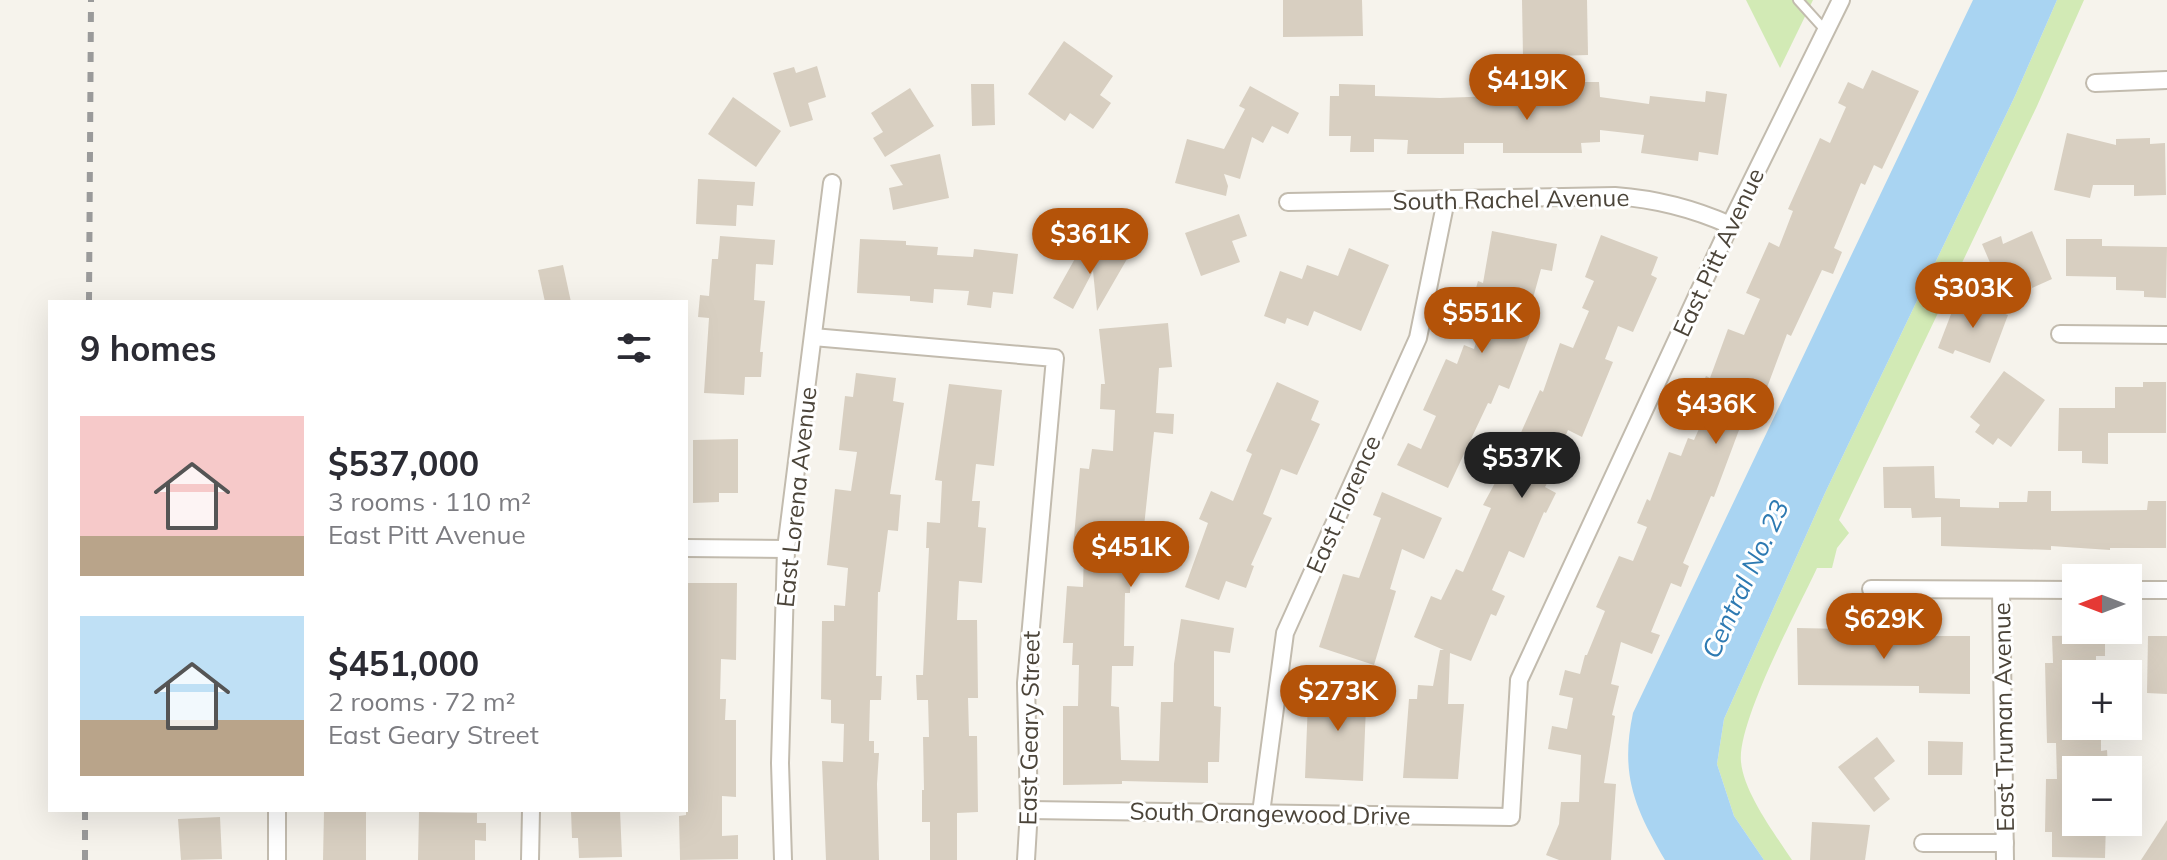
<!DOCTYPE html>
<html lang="en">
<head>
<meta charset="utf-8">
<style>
	:root { --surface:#fff; --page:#f7f7f7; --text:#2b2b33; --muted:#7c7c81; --accent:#b45309 }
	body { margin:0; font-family:Mulish,sans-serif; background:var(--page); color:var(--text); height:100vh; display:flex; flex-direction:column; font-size:30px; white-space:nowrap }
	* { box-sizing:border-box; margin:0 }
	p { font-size:26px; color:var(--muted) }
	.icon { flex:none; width:44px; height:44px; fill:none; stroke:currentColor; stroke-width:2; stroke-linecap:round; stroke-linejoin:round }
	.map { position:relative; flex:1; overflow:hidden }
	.drawer { position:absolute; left:48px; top:300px; width:640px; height:512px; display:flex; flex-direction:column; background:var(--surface); border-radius:0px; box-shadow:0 8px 32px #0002 }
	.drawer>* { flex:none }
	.needle { width:52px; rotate:270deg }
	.controls { position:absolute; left:2062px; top:564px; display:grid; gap:16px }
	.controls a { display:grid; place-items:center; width:80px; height:80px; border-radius:0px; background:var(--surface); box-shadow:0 8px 32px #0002; font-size:40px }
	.price { position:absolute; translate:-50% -68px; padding:0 18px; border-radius:28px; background:var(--accent); color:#fff; font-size:26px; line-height:52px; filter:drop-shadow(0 2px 4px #0008) }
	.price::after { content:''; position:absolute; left:50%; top:48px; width:24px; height:18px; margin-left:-12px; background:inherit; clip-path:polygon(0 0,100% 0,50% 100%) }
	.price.on { background:#222; color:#fff }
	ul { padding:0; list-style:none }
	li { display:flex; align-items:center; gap:24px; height:200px; padding:0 32px }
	li span { display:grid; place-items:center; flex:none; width:224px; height:160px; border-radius:0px; color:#555 }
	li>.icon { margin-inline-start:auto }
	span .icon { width:96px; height:96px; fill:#fffc; stroke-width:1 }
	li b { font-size:34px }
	h2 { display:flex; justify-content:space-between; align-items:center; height:96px; padding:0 32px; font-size:34px }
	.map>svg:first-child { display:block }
</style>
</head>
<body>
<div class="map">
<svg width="2167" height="860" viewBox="0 0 2167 860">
	<rect width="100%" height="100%" fill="#f6f3ec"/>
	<g fill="#d2eab5">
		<polygon points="1746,0 1813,0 1780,68"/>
		<path d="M2057,0H2084L2037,106L1839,520L1849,533L1837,548L1832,568H1817C1798,609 1737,722 1741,762C1744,793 1775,834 1792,860H1764L1734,816L1717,764L1724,719L1825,493L2015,96Z"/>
	</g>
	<path fill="#a9d4f2" d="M1973,0H2057L2015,96L1825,493L1724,719L1717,764L1734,816L1764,860H1665C1634,807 1620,774 1633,713Z"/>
	<g fill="#d8cfc1">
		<polygon points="1283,0 1362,0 1363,36 1283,37"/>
		<polygon points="1522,0 1587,0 1588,55 1523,57"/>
		<polygon points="1064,41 1113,76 1100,95 1111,103 1093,129 1070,113 1065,121 1028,94"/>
		<polygon points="817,66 826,97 808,103 813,120 790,127 773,73 794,67 796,73"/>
		<polygon points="1872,70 1919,91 1882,169 1874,165 1865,185 1861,183 1834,248 1842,252 1833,274 1822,270 1791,336 1787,334 1765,393 1760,391 1745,423 1742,422 1714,497 1711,496 1683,563 1689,566 1681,587 1671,583 1651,632 1660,635 1652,654 1621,642 1611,684 1619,686 1612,715 1615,716 1604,783 1616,784 1611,860 1559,860 1546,855 1559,824 1561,802 1579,802 1581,755 1548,749 1552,726 1567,729 1573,698 1559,695 1565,670 1580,674 1585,655 1587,655 1605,611 1596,607 1619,556 1633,561 1647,527 1637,523 1647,499 1650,501 1669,452 1681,456 1688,438 1694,440 1710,404 1696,398 1706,376 1710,378 1728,329 1744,335 1760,299 1746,293 1769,242 1779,247 1793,211 1788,209 1820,138 1830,143 1846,107 1838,103 1848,82 1863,89"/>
		<polygon points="1578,82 1599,82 1600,97 1649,104 1650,96 1705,102 1706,91 1727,94 1718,155 1699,152 1698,161 1641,153 1644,135 1600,130 1600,142 1581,143 1582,153 1503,153 1503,143 1464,143 1464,154 1407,154 1408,140 1374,139 1374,152 1350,152 1351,136 1329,136 1330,96 1339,96 1339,84 1375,85 1375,96 1440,98 1578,93"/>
		<polygon points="971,84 994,84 995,125 972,126"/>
		<polygon points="1250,86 1299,113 1288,134 1272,126 1263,143 1252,137 1240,179 1224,174 1228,186 1226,196 1175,183 1187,139 1224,149 1245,109 1239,106"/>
		<polygon points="910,88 934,126 885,157 873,138 883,132 871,113"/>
		<polygon points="733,97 781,131 756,167 708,134"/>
		<polygon points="2067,133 2116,145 2116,139 2150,138 2150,144 2165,143 2166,195 2134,196 2134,185 2093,185 2090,198 2054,190"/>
		<polygon points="940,154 949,198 893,210 889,188 903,185 890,165"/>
		<polygon points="698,179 755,182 753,206 737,205 736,226 696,224"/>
		<polygon points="1239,214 1247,236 1232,241 1240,262 1201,276 1185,233"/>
		<polygon points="1492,231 1557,244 1552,271 1541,269 1527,320 1535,322 1509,389 1499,385 1491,404 1488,403 1448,488 1397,465 1408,443 1421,449 1436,416 1423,410 1446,359 1457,364 1464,345 1474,349 1486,310 1471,306 1478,281 1483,283"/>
		<polygon points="2032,231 2052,279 2032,288 2030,282 2003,293 1982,244 2001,236 2003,244"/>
		<polygon points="1601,235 1658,257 1651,275 1657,278 1633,332 1618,326 1605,359 1613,362 1582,437 1568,430 1553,465 1556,467 1545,487 1556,493 1546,513 1544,512 1524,558 1509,551 1492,590 1505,596 1496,616 1491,614 1471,661 1450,653 1448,704 1464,704 1458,779 1403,778 1409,699 1417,699 1418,685 1433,686 1440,650 1444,650 1414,637 1431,596 1441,600 1456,569 1463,572 1491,508 1483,505 1515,446 1540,390 1543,392 1560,343 1573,348 1589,311 1582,308 1594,281 1585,277"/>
		<polygon points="720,236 775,240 773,265 756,264 754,300 765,301 760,352 763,352 761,377 745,377 744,395 704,393 709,318 698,317 700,295 709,296 712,259 718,259"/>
		<polygon points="860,239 906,241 906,245 938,247 937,255 973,257 974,249 1018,254 1013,294 993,292 991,308 967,305 969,291 934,289 933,303 910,301 910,296 857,293"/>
		<polygon points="2066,239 2102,239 2102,246 2167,247 2166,298 2144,297 2144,291 2116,290 2116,277 2066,276"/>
		<polygon points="1082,246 1104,259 1109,250 1127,259 1097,311 1093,271 1073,309 1053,298"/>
		<polygon points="1349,248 1389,265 1361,331 1314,311 1308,326 1287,318 1285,324 1264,316 1280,271 1302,279 1307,265 1338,276"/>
		<polygon points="563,265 571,302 545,302 538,270"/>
		<polygon points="1958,296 2008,315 1990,363 1955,350 1953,354 1938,348"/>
		<polygon points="1168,323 1172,367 1159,368 1156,413 1174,414 1173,434 1154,432 1141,555 1132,554 1130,593 1125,593 1124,646 1134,646 1133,666 1112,666 1111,706 1119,707 1121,760 1159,761 1161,702 1173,702 1174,664 1181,619 1234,628 1230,653 1214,651 1214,706 1221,707 1219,762 1208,762 1208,783 1122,781 1122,784 1063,785 1063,706 1078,706 1079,665 1072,665 1073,643 1063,643 1067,586 1083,587 1084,550 1073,549 1080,468 1089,469 1092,449 1113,451 1115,410 1100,409 1101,384 1105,384 1099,329"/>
		<polygon points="2004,371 2045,400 2011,447 1998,438 1993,445 1975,432 1980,425 1970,417"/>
		<polygon points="856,373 896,378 893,401 904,403 890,494 901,495 898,531 888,530 880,592 878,592 876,676 882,676 881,700 870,700 869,741 874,741 874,753 879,753 877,784 879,860 826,860 822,761 843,762 844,724 831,723 831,700 821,699 822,621 834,621 834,605 845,606 848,568 827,565 835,489 851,491 857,452 839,450 845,396 853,397"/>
		<polygon points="1277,382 1319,401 1311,420 1320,424 1297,475 1281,469 1263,514 1272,518 1251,565 1254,566 1246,588 1226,581 1219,600 1185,587 1208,523 1199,519 1211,491 1233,501 1252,454 1246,451"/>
		<polygon points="2143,382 2166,382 2166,433 2108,433 2108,464 2082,463 2082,451 2058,451 2059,408 2115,408 2115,387 2143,387"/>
		<polygon points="949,384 1002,390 994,466 976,464 972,501 980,501 978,527 986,528 982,583 959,581 957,620 977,620 978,698 968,698 969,736 977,736 978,812 957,813 957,860 930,860 930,822 922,822 922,790 924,790 923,737 929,737 928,700 917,700 916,675 923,675 929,548 926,548 927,522 940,523 942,481 935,480"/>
		<polygon points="738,439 738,493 719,493 719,502 693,503 693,440"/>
		<polygon points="1934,466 1935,498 1960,499 1960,507 1999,508 1999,502 2027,502 2028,491 2051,491 2051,511 2147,510 2148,501 2166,501 2166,548 2110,548 2110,550 2051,546 2051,550 1941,546 1941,517 1912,518 1911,508 1884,508 1883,467"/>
		<polygon points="1382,492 1442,518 1424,559 1402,549 1390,589 1396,591 1374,665 1319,647 1343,574 1359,578 1381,518 1373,515"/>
		<polygon points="686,583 737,583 736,660 721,659 720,699 726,699 725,720 736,720 736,797 722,796 722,836 738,835 738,859 680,860 679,816 686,815"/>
		<polygon points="1797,628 1847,629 1847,641 1889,640 1889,636 1970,636 1970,694 1919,693 1919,686 1798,685"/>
		<polygon points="2105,635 2105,656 2096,656 2096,674 2076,674 2076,726 2101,726 2101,751 2107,750 2108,767 2076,770 2076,822 2106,822 2105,858 2052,857 2052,832 2045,832 2046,779 2057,779 2056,743 2047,743 2045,663 2053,663 2052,636"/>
		<polygon points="2148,636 2167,636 2167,694 2147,693"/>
		<polygon points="1326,682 1372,683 1371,706 1366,706 1363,781 1305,778 1308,701 1325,702"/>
		<polygon points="1877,737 1895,761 1874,778 1890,799 1874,812 1838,767"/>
		<polygon points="1928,741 1963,742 1962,775 1928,775"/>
		<polygon points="620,810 622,857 579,858 578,838 572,838 571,811"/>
		<polygon points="324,812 366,812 366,860 323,860"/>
		<polygon points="419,812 477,813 477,823 486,823 486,841 475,840 475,860 418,860"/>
		<polygon points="220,817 222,859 181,860 178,819"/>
		<polygon points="2167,820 2167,860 2141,860"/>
		<polygon points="1812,822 1870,825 1865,860 1810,860"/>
	</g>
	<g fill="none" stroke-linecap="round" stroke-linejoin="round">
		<g stroke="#c2bbae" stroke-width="12">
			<polyline id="service" points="1798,0 1825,30"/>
		</g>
		<g stroke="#c2bbae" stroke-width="20">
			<g id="minor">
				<polyline points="2095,83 2167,80"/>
				<path d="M1288,202L1615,196C1656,199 1692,208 1730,225"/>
				<polyline points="2060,334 2167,335"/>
				<polyline points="813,337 1055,358 1026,683 1029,810 1026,860"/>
				<polyline points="686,548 786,549"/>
				<polyline points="1871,589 2076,590"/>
				<polyline points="2001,590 2005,860"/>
				<polyline points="2128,590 2167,590"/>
				<polyline points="277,810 277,860"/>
				<polyline points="1029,810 1511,817 1519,680 1730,225 1841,0"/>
				<polyline points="1261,813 1285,633 1418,338 1446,200"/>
				<polyline points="1923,843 2005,843"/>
				<polyline points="530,860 531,810"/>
				<polyline points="783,860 780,763 786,549 832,183"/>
			</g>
		</g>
		<use href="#service" stroke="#fff" stroke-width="8"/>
		<use href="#minor" stroke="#fff" stroke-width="16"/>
		<g stroke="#9a9a9a" stroke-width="6" stroke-dasharray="10 10" stroke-linecap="butt">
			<polyline points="89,302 91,0"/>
			<polyline points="85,860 85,810"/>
		</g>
	</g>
	<g text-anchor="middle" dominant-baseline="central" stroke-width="6" stroke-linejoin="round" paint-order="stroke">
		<g font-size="24" fill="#4b4439" stroke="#fff">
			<text transform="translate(1511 199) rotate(-1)">South Rachel Avenue</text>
			<text transform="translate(1718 252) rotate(-65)">East Pitt Avenue</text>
			<text transform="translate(796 497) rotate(-84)">East Lorena Avenue</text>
			<text transform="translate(1343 504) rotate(-66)">East Florence</text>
			<text transform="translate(2003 717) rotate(-91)">East Truman Avenue</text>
			<text transform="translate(1029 728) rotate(-89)">East Geary Street</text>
			<text transform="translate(1270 813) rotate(1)">South Orangewood Drive</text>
		</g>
		<g font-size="26" font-style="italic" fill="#2e7ab2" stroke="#fff">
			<text transform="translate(1745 579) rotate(-65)">Central No. 23</text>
		</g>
	</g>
</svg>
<div class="controls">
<a><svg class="needle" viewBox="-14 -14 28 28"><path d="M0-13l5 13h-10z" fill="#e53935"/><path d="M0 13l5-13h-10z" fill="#7c7c81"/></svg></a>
<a>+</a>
<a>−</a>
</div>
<b class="price" style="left:1527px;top:122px">$419K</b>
<b class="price" style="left:1090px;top:276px">$361K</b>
<b class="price" style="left:1973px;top:330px">$303K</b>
<b class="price" style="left:1482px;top:355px">$551K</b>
<b class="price" style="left:1716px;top:446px">$436K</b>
<b class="price on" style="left:1522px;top:500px">$537K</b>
<b class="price" style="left:1131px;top:589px">$451K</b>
<b class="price" style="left:1884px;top:661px">$629K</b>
<b class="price" style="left:1338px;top:733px">$273K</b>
<section class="drawer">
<h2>9 homes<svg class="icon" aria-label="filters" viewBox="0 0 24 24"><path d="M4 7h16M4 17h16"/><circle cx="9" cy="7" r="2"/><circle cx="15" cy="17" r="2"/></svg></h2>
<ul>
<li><span style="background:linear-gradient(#f6c9c9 75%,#b9a48a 0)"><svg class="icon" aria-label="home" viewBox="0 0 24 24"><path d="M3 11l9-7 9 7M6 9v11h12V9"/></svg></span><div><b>$537,000</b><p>3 rooms · 110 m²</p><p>East Pitt Avenue</p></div></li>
<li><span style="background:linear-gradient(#bfe0f5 65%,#b9a48a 0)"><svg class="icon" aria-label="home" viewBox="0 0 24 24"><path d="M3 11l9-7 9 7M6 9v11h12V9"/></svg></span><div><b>$451,000</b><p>2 rooms · 72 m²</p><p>East Geary Street</p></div></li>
</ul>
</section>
</div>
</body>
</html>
